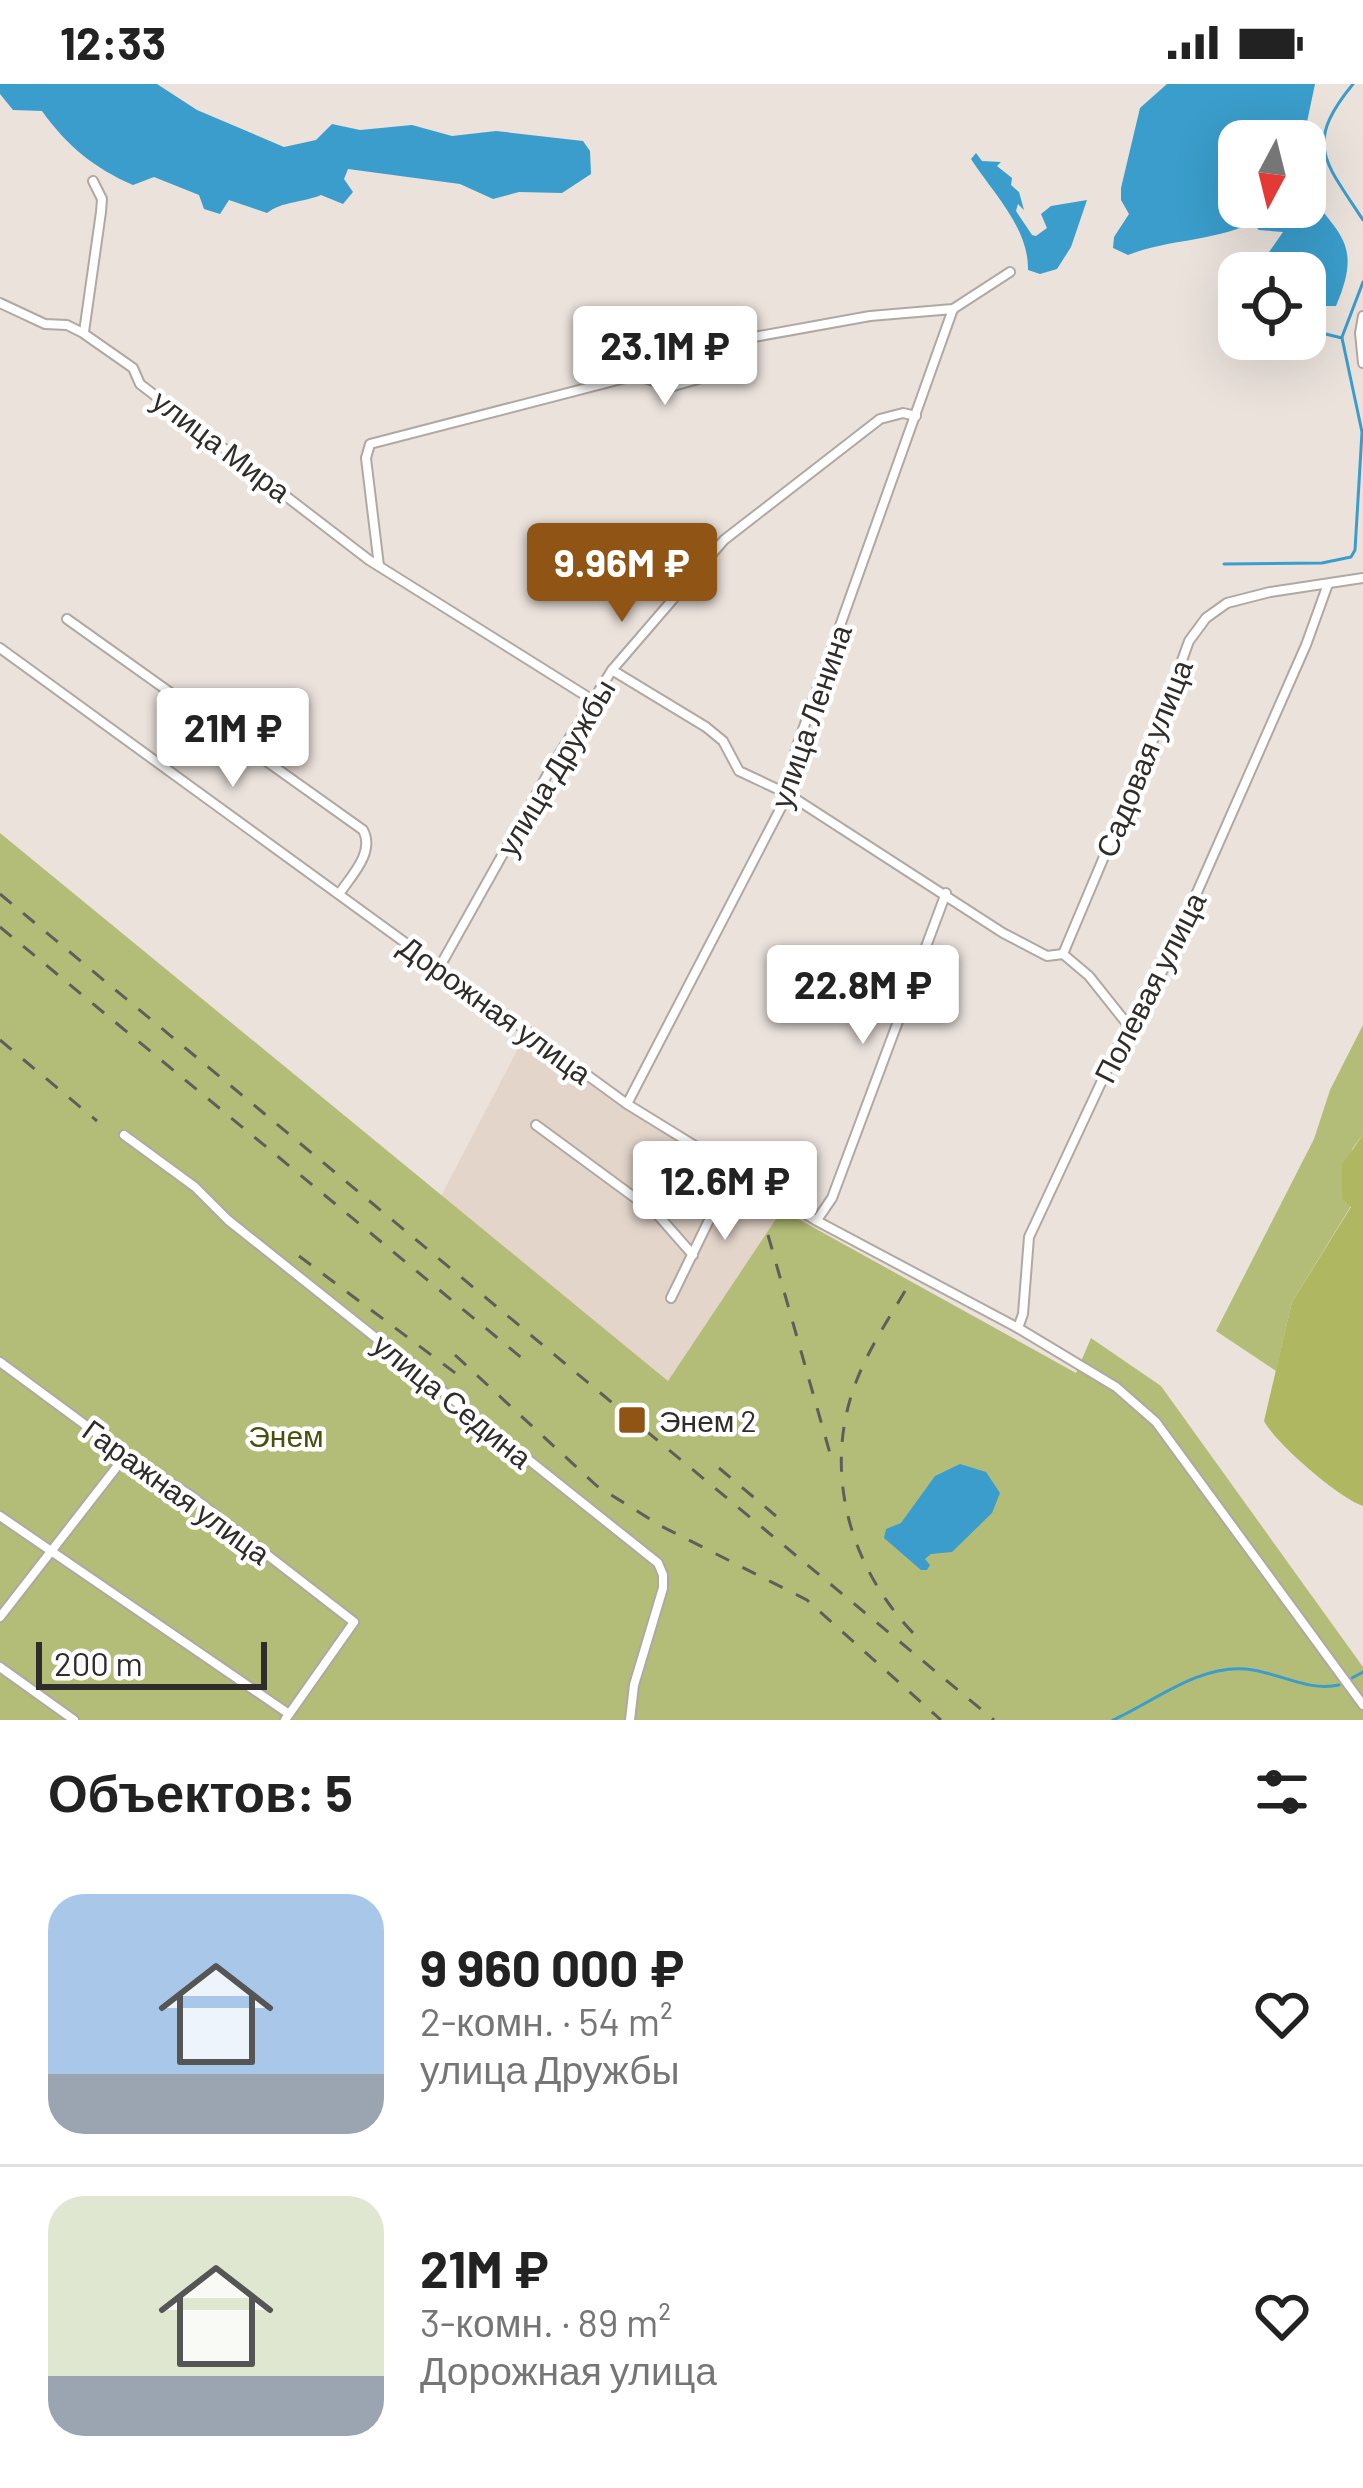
<!DOCTYPE html>
<html lang="ru">
<head>
<meta charset="utf-8">
<style>
	:root { --surface:#fff; --page:#f6f6f6; --text:#222; --muted:#767676; --line:#e0e0e0; --accent:#905415 }
	body { margin:0; font-family:Barlow,sans-serif; background:var(--page); color:var(--text); height:100vh; display:flex; flex-direction:column; font-size:45px; white-space:nowrap }
	* { box-sizing:border-box; margin:0 }
	p { font-size:39px; color:var(--muted) }
	.icon { flex:none; width:66px; height:66px; fill:none; stroke:currentColor; stroke-width:2; stroke-linecap:round; stroke-linejoin:round }
	.map { position:relative; height:1636px; overflow:hidden }
	.details { display:flex; flex-direction:column; background:var(--surface); flex:1 }
	.details>* { flex:none }
	.needle { width:78px; rotate:187deg }
	.fabs { position:absolute; left:1218px; top:36px; display:grid; gap:24px }
	.fabs a { display:grid; place-items:center; width:108px; height:108px; border-radius:24px; background:var(--surface); box-shadow:0 12px 48px #0002; font-size:60px }
	.scale { position:absolute; left:36px; bottom:30px; width:231px; box-sizing:border-box; padding-left:12px; border:6px solid #2f2c2a; border-top:0; font-size:33px; line-height:42px; white-space:nowrap; color:#2f2c2a; -webkit-text-stroke:9px #fff; paint-order:stroke }
	.price { position:absolute; translate:-50% -102px; padding:0 27px; border-radius:12px; background:#fff; color:#222; font-size:39px; line-height:78px; filter:drop-shadow(0 3px 6px #0008) }
	.price::after { content:''; position:absolute; left:50%; top:72px; width:36px; height:27px; margin-left:-18px; background:inherit; clip-path:polygon(0 0,100% 0,50% 100%) }
	.price.on { background:var(--accent); color:#fff }
	ul { padding:0; list-style:none }
	li { display:flex; align-items:center; gap:36px; height:300px; padding:0 48px }
	li+li { border-top:3px solid var(--line) }
	li span { display:grid; place-items:center; flex:none; width:336px; height:240px; border-radius:36px; color:#555 }
	li>.icon { margin-inline-start:auto }
	span .icon { width:144px; height:144px; fill:#fffc; stroke-width:1 }
	li b { font-size:51px }
	h2 { display:flex; justify-content:space-between; align-items:center; height:144px; padding:0 48px; font-size:51px }
	.status { display:flex; justify-content:space-between; align-items:center; height:84px; padding:0 60px; background:var(--surface); direction:ltr }
	.status svg { height:33px; fill:currentColor }
	.map>svg:first-child { display:block }
</style>
</head>
<body>
<div class="status"><b>12:33</b><svg viewBox="0 0 49 12"><path d="M0 12V9h3v3zM5 12V6h3v6zM10 12V3h3v9zM15 12V0h3v12zM26 1h20v11H26zM47 4h2v5h-2z"/></svg></div>
<div class="map">
<svg width="1363" height="1636" viewBox="0 0 1363 1636">
	<rect width="100%" height="100%" fill="#ebe2dc"/>
	<polygon fill="#e3d5ca" points="523,955 751,1104 991,1252 859,1443 428,1137"/>
	<g fill="#b4bd77">
		<polygon points="0,749 668,1297 782,1126 1076,1289 1091,1254 1161,1302 1363,1583 1363,1636 0,1636"/>
		<polygon points="1363,941 1363,1051 1352,1065 1351,1122 1292,1218 1276,1287 1216,1247 1314,1055 1330,1006"/>
	</g>
	<path fill="#afb861" d="M1363,1051V1422C1340,1415 1275,1359 1264,1337L1292,1218L1351,1123L1342,1115V1080Z"/>
	<g fill="#3a9dcb">
		<path d="M0,0H157L197,26L284,63L316,56L332,40L360,46L412,41L452,52L496,47L583,57L590,67L591,90L562,109L519,108L493,115L460,100L348,85L344,95L353,108L343,120L321,111C302,119 283,117 267,129L229,116L220,130L204,125L199,111L154,93L133,101C94,84 67,62 42,27L13,26L0,10Z"/>
		<path d="M1167,0H1315L1303,57H1239V123H1305V105C1339,151 1363,159 1336,222H1323C1311,212 1305,206 1305,189H1289L1267,171L1283,148L1259,146L1252,139C1210,158 1169,155 1128,171L1113,164L1114,153L1129,130L1121,116V104L1140,24Z"/>
		<path d="M976,69L982,77L1001,78L997,82L1012,94L1011,101L1019,108L1024,126L1018,120L1016,127L1032,151L1036,152L1047,144L1041,130L1051,122L1087,116L1071,163L1057,185L1040,190L1028,186C1029,144 993,109 971,75Z"/>
		<polygon points="960,1380 986,1388 1000,1409 992,1429 952,1468 931,1470 925,1475 930,1481 927,1486 921,1486 884,1454 886,1445 901,1439 935,1392"/>
	</g>
	<g fill="none" stroke-linecap="round" stroke-linejoin="round">
		<g stroke="#3a9dcb" stroke-width="3">
			<path d="M1353,0C1303,61 1325,77 1363,136"/>
			<polyline points="1342,253 1363,198"/>
			<polyline points="1224,480 1322,479 1351,473 1355,466 1362,348 1342,254 1305,245"/>
			<polyline points="1352,1594 1363,1588"/>
			<path d="M1113,1636C1155,1617 1198,1581 1246,1585C1278,1588 1307,1608 1339,1601"/>
		</g>
		<g stroke="#b0a8a2" stroke-width="12">
			<g id="minor">
				<polyline points="0,219 45,240 67,241 83,249 133,284 140,300 369,476 591,615"/>
				<polyline points="1363,232 1360,249 1363,279"/>
				<polyline points="84,248 101,128 102,115 93,97"/>
				<polyline points="379,482 366,374 370,360 637,291 670,303 719,289 723,272 754,253 870,232 953,225 1010,188"/>
				<path d="M67,535L363,746C375,768 352,791 339,810"/>
				<polyline points="0,564 627,1020 817,1137 1018,1244 1116,1303 1156,1338 1363,1621"/>
				<polyline points="612,586 706,643 723,657 739,687 788,710 1003,849 1047,872 1063,870 1089,892 1128,941"/>
				<polyline points="1063,870 1154,654 1189,557 1206,534 1227,519 1270,508 1363,494"/>
				<polyline points="439,884 555,677 612,586 724,456 880,335 903,329 916,332"/>
				<polyline points="627,1020 788,710 796,665 953,225"/>
				<polyline points="536,1041 657,1130 693,1171"/>
				<polyline points="124,1051 195,1103 228,1136 658,1479 663,1491 663,1504 634,1601 630,1636"/>
				<polyline points="817,1136 832,1114 946,809"/>
				<polyline points="671,1214 734,1085"/>
				<polyline points="1018,1244 1023,1230 1029,1153 1128,941 1150,915 1306,561 1328,500"/>
				<polyline points="0,1278 126,1371 190,1411 354,1538 285,1636"/>
				<polyline points="0,1432 289,1630"/>
				<polyline points="0,1533 126,1371"/>
				<polyline points="0,1583 74,1636"/>
			</g>
		</g>
		<use href="#minor" stroke="#fff" stroke-width="8"/>
		<g stroke="#615d5a" stroke-width="3" stroke-dasharray="15 15" stroke-linecap="butt">
			<polyline points="0,810 994,1636"/>
			<polyline points="0,843 523,1275"/>
			<polyline points="0,956 97,1037"/>
			<polyline points="768,1151 833,1380"/>
			<polyline points="299,1172 462,1294"/>
			<path d="M905,1207C888,1236 868,1266 856,1298C821,1389 851,1488 919,1555"/>
			<polyline points="455,1271 597,1402 661,1442 807,1516 941,1636"/>
			<polyline points="719,1384 776,1432"/>
		</g>
	</g>
	<rect fill="#905415" stroke="#fff" stroke-width="4.5" x="617" y="1321" width="30" height="30" rx="6"/>
	<g text-anchor="middle" dominant-baseline="central" stroke-width="9" stroke-linejoin="round" paint-order="stroke">
		<g font-size="30" fill="#2f2c2a" stroke="#fff">
			<text transform="translate(222 361) rotate(37)">улица Мира</text>
			<text transform="translate(810 632) rotate(-71)">улица Ленина</text>
			<text transform="translate(1143 674) rotate(-68)">Садовая улица</text>
			<text transform="translate(555 683) rotate(-59)">улица Дружбы</text>
			<text transform="translate(1149 903) rotate(-63)">Полевая улица</text>
			<text transform="translate(496 925) rotate(36)">Дорожная улица</text>
			<text transform="translate(453 1316) rotate(39)">улица Седина</text>
			<text transform="translate(177 1407) rotate(36)">Гаражная улица</text>
		</g>
		<g font-size="30" fill="#2f2c2a" stroke="#fff" text-anchor="start">
			<text x="659" y="1336">Энем 2</text>
		</g>
		<g font-size="30" fill="#4a4f0c" stroke="#fff">
			<text x="286" y="1351">Энем</text>
		</g>
	</g>
</svg>
<div class="fabs">
<a><svg class="needle" viewBox="-14 -14 28 28"><path d="M0-13l5 13h-10z" fill="#e53935"/><path d="M0 13l5-13h-10z" fill="#767676"/></svg></a>
<a><svg class="icon" aria-label="locate" viewBox="0 0 24 24"><circle cx="12" cy="12" r="6"/><path d="M12 2v4M12 18v4M2 12h4M18 12h4"/></svg></a>
</div>
<div class="scale">200 m</div>
<b class="price" style="left:665px;top:324px">23.1M ₽</b>
<b class="price on" style="left:622px;top:541px">9.96M ₽</b>
<b class="price" style="left:233px;top:706px">21M ₽</b>
<b class="price" style="left:863px;top:963px">22.8M ₽</b>
<b class="price" style="left:725px;top:1159px">12.6M ₽</b>
</div>
<section class="details">
<h2>Объектов: 5<svg class="icon" aria-label="filters" viewBox="0 0 24 24"><path d="M4 7h16M4 17h16"/><circle cx="9" cy="7" r="2"/><circle cx="15" cy="17" r="2"/></svg></h2>
<ul>
<li><span style="background:linear-gradient(#a9c7e8 75%,#9aa5b1 0)"><svg class="icon" aria-label="home" viewBox="0 0 24 24"><path d="M3 11l9-7 9 7M6 9v11h12V9"/></svg></span><div><b>9 960 000 ₽</b><p>2-комн. · 54 m²</p><p>улица Дружбы</p></div><svg class="icon" aria-label="heart" viewBox="0 0 24 24"><path d="M12 20l-8-8c-3-5 5-10 8-4 3-6 11-1 8 4z"/></svg></li>
<li><span style="background:linear-gradient(#dfe7d0 75%,#9aa5b1 0)"><svg class="icon" aria-label="home" viewBox="0 0 24 24"><path d="M3 11l9-7 9 7M6 9v11h12V9"/></svg></span><div><b>21M ₽</b><p>3-комн. · 89 m²</p><p>Дорожная улица</p></div><svg class="icon" aria-label="heart" viewBox="0 0 24 24"><path d="M12 20l-8-8c-3-5 5-10 8-4 3-6 11-1 8 4z"/></svg></li>
</ul>
</section>
</body>
</html>
